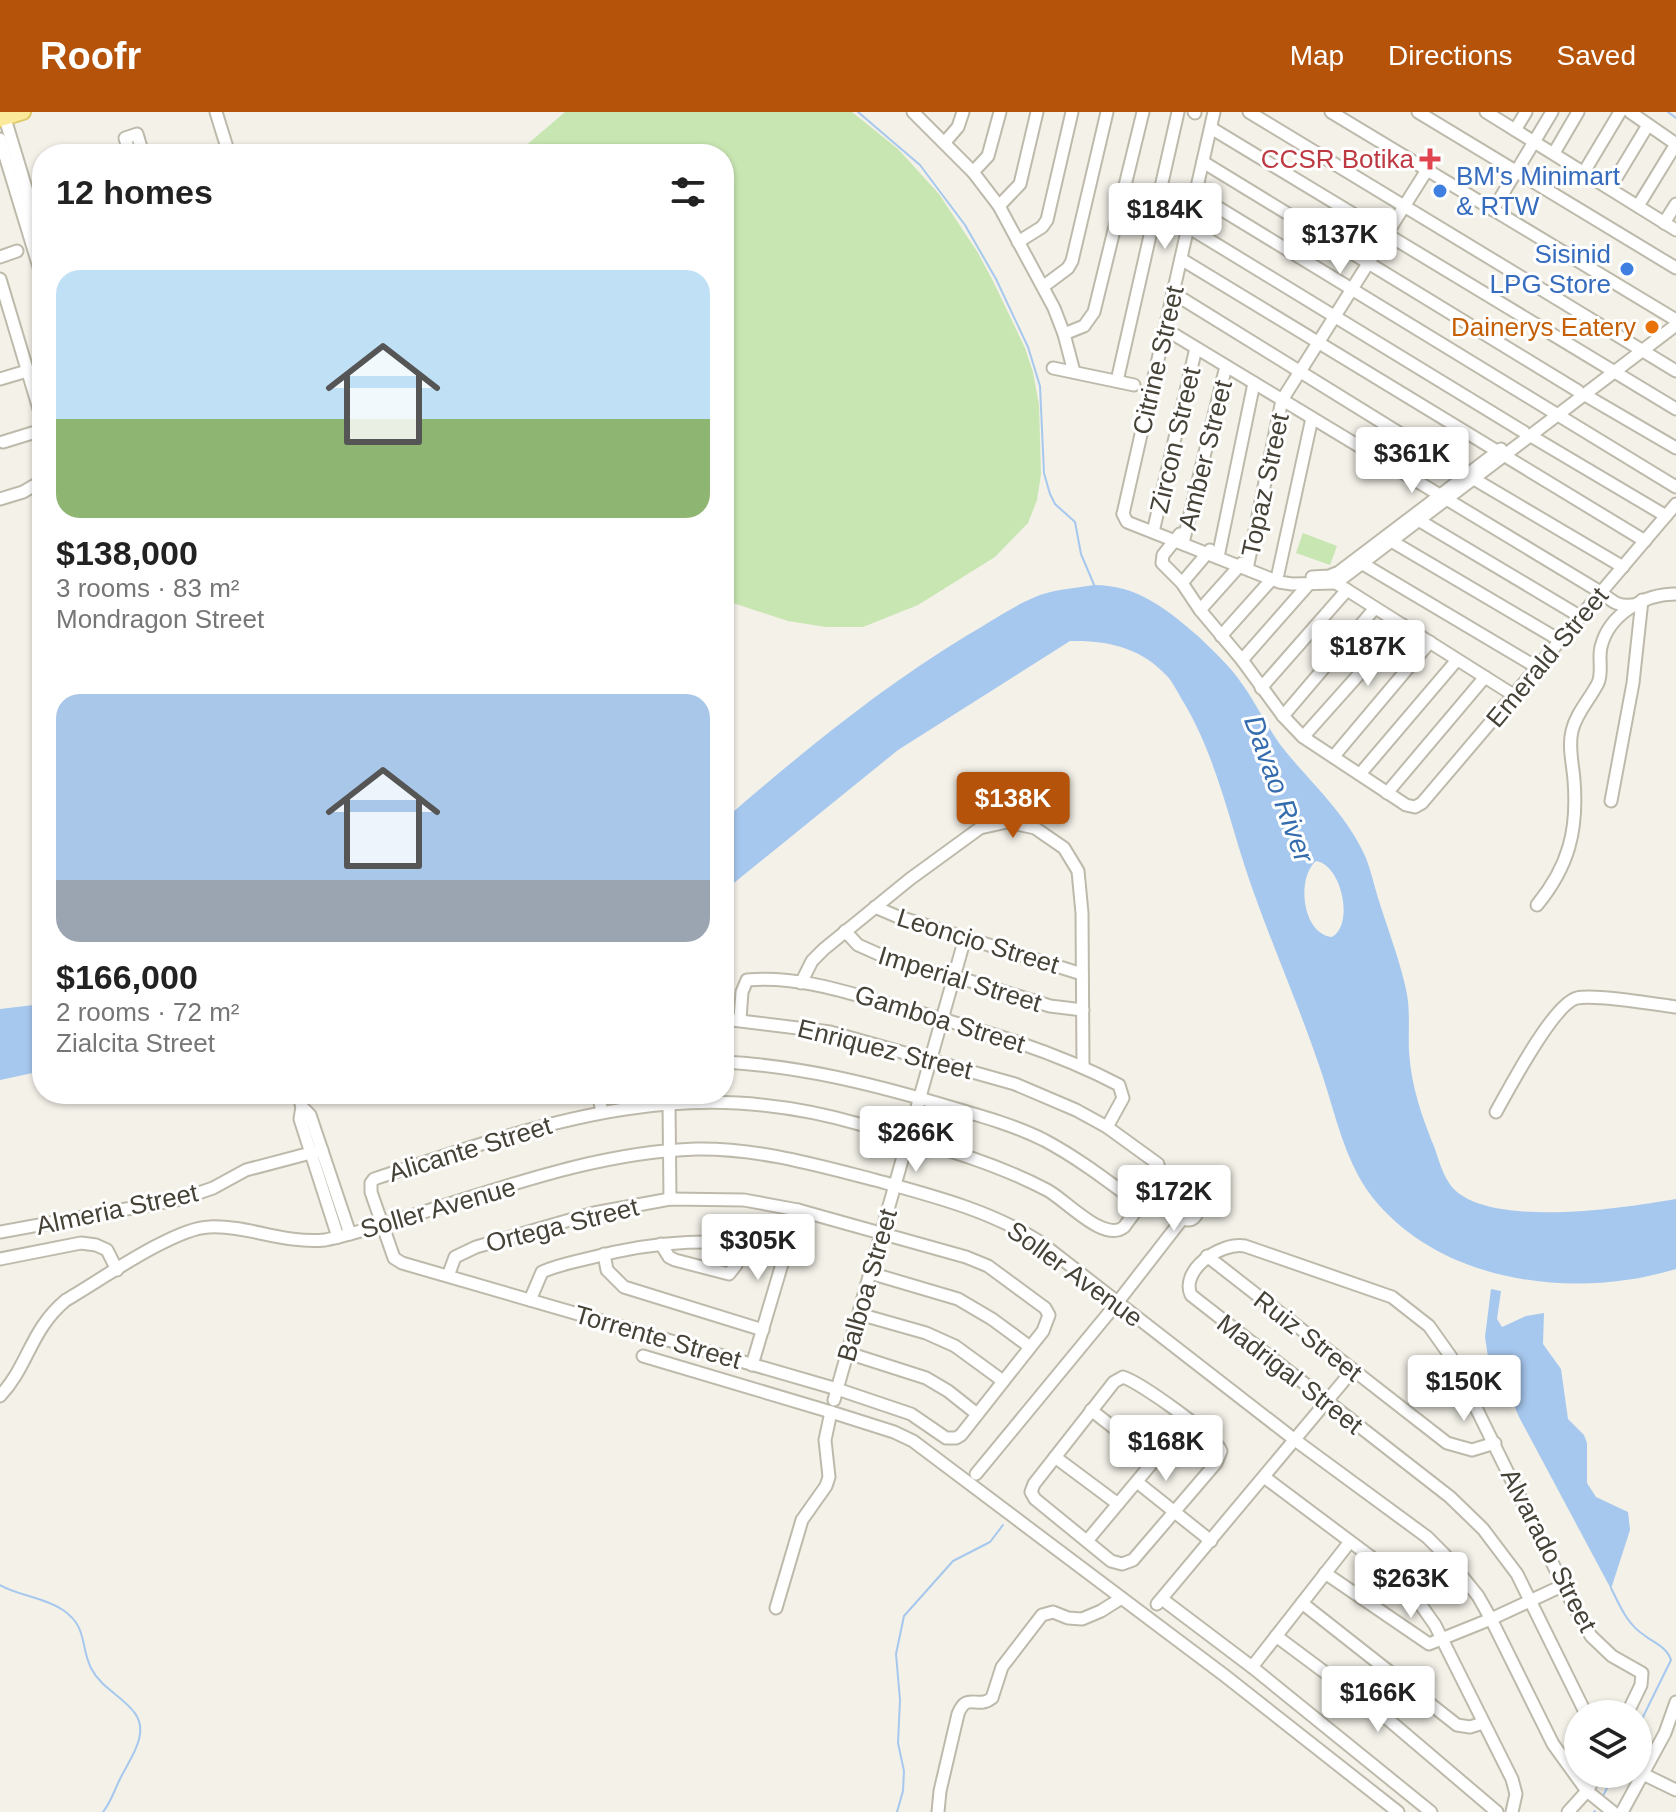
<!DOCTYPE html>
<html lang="en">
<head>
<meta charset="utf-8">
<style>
	:root { --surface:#fff; --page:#f2f2f2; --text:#222; --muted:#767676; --accent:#b45309 }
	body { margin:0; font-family:Helvetica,sans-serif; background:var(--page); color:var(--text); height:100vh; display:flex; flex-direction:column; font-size:30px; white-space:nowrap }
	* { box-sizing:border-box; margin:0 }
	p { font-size:26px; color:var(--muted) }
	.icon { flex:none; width:44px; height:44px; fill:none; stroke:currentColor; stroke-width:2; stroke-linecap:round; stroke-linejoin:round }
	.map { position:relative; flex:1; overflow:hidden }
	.sheet { position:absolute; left:32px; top:32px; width:702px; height:960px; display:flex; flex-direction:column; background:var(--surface); border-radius:32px; box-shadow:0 2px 6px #0004 }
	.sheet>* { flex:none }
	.fabs { position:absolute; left:1564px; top:1588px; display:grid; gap:16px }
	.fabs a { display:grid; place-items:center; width:88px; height:88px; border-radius:50%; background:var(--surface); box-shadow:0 2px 6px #0004; font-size:40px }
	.price { position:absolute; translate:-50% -68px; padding:0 18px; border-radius:8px; background:#fff; color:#222; font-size:26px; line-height:52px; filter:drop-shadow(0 2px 4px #0008) }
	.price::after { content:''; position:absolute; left:50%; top:48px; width:24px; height:18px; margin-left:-12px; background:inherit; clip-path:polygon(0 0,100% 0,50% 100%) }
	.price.selected { background:var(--accent); color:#fff }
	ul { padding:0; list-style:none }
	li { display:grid; align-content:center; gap:16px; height:424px; padding:0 24px }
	li span { display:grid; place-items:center; height:248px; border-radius:24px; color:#555 }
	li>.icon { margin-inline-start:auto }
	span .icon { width:144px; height:144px; fill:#fffc; stroke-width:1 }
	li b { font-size:34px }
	h2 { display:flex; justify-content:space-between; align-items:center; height:96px; padding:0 24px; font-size:34px }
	header { display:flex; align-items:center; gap:48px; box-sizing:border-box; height:112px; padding:0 40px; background:var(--accent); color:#fff }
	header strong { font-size:38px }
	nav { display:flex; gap:44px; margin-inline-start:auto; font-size:28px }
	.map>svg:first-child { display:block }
</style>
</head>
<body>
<header>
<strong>Roofr</strong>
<nav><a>Map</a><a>Directions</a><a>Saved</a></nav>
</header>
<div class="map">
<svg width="1676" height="1700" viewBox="0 0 1676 1700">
	<rect width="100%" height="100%" fill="#f3f1e8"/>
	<g fill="#c8e6b2">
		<polygon points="565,0 852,0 898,37 939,82 978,141 993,169 1025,236 1033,260 1039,293 1041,362 1037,388 1028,411 995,445 918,493 863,515 826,515 788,509 724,488 724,42 516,42"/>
		<polygon points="1303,421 1337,434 1330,453 1296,441"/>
	</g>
	<g fill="#a7c8ee" fill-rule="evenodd">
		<path d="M1094,473C1138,473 1168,498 1199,525C1213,539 1229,553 1240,569C1257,592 1268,618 1286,640C1315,675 1347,703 1366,746C1371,759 1374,773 1378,786C1387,815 1398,843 1405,873C1411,895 1408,916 1409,939C1411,974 1422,1005 1435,1037C1440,1052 1445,1070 1457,1080C1500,1115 1624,1096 1676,1087V1157C1578,1187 1449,1173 1378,1092C1347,1057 1337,1008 1323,965C1303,904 1277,845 1255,784C1231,719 1219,650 1184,591C1179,583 1174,572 1168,565C1142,536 1108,528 1070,529L898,638L724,779V708C801,641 879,577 966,524C990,510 1014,493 1040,483C1058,477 1076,476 1094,473ZM1316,749C1341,752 1355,812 1332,825C1302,822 1296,766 1316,749Z"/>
		<polygon points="42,892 42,959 0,968 0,897"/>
		<polygon points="1491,1177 1501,1179 1497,1207 1502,1215 1526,1204 1544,1201 1543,1232 1561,1257 1568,1307 1584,1323 1587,1331 1587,1371 1596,1385 1628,1400 1630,1418 1611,1477 1519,1305 1503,1268 1488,1245 1485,1225"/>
	</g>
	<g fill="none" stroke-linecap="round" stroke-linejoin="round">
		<g stroke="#a7c8ee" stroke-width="2">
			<polyline points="858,0 920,53 965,113 996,167 1028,235 1040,274 1044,361 1050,382 1055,392 1075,410 1081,442 1095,475"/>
			<polyline points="1668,0 1676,6"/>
			<path d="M0,1473C19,1484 44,1485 63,1498C88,1515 80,1534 91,1556C101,1576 121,1583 134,1600C151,1621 129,1648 120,1667C114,1679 111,1690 103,1700"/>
			<path d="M1611,1476C1620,1494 1627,1512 1644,1523C1654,1531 1667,1535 1671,1548L1638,1615"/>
			<polyline points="1603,1684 1614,1662"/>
			<polyline points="897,1700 903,1679 904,1659 898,1631 900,1588 896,1542 904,1504 953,1449 990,1430 1003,1413"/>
			<polyline points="1594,1700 1595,1699"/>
		</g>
		<g stroke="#bebaab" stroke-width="15">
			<g id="minor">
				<polyline points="3,0 42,129"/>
				<polyline points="216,0 229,42"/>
				<polyline points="913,0 973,60 999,94 1054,196 1064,222 1074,260"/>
				<polyline points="1194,0 1195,1"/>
				<polyline points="1249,0 1676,259"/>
				<polyline points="1331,0 1676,208"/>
				<polyline points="1418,0 1676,156"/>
				<polyline points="1486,0 1676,118"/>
				<polyline points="1630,0 1676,32"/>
				<polyline points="1211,16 1676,297"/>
				<polyline points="1515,18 1526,0"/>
				<polyline points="0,27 42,165"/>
				<polyline points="945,30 958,15 963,0"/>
				<polyline points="1554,41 1578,0"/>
				<polyline points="130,42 125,26 137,22 143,42"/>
				<polyline points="1203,50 1578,279"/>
				<polyline points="973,60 988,44 1000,0"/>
				<polyline points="1584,60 1620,0"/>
				<polyline points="1610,76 1648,13"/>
				<polyline points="1196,82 1676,375"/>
				<polyline points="999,94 1020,72 1037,0"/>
				<polyline points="1638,94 1676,32"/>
				<polyline points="1493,98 1552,0"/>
				<polyline points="1664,111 1676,92"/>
				<polyline points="1188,115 1524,320"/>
				<polyline points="1018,130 1042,115 1047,108 1072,0"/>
				<polyline points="0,145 17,139"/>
				<polyline points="1181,147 1645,429"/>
				<polyline points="0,167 42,307"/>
				<polyline points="1044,174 1068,156 1072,149 1107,0"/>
				<polyline points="1173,181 1467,363"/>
				<path d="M1165,217L1602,481C1612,489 1618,495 1632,493"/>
				<polyline points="1064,222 1084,214 1094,200 1143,0"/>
				<polyline points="1053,256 1134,273"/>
				<polyline points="0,267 27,259"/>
				<polyline points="1117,269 1178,0"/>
				<polyline points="1585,283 1676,336"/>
				<polyline points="1531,324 1666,404"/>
				<polyline points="3,330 42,318"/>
				<polyline points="1474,367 1623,455"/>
				<polyline points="0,387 23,380 42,369"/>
				<polyline points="1123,402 1127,410 1279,470 1292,472 1336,471 1676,213"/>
				<polyline points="1123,402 1214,0"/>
				<polyline points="1420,409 1581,505"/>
				<polyline points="1153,420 1196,236"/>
				<polyline points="1180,422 1163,443 1162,451 1182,471 1200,498 1242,548 1283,604 1303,625 1406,693 1415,695 1422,691 1676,392"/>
				<polyline points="1393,430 1561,529"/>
				<polyline points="1183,431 1226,254"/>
				<polyline points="1218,445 1254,271"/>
				<polyline points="1363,452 1538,556"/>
				<polyline points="1247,457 1282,288 1427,58"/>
				<polyline points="1278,462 1312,306"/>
				<polyline points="1312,465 1329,464 1339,460 1501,337"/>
				<polyline points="1182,471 1210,438"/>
				<polyline points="1336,471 1515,584"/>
				<polyline points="1200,498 1242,451"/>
				<polyline points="1221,524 1272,467"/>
				<polyline points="1242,548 1308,473"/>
				<polyline points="1261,576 1347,478"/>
				<polyline points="1283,604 1375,496"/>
				<polyline points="1303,625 1403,513"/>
				<polyline points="1334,644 1430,530"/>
				<polyline points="1360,662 1457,548"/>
				<polyline points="1387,681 1485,565"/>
				<polyline points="1611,689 1633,571 1642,488"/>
				<path d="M1537,793C1569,754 1578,718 1574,668C1573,653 1568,635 1572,619C1576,601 1590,587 1598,571C1603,560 1598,546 1601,535C1609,502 1644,482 1676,482"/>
				<polyline points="875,795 896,804 1082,862"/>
				<polyline points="845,819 858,833 903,853 954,864 1050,894 1083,898"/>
				<polyline points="801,871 812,849 824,837 910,767 980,716 1007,710 1035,716 1064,736 1078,759 1082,801 1083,955"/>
				<path d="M740,907L742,880L747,868C796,863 846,880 892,893C970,915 1047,935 1119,973L1123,986L1107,1015"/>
				<path d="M724,950C799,954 868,971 940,992C974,1002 1012,1012 1044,1028C1078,1046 1109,1070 1140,1093"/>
				<polyline points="298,982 302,995 300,1007 338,1125"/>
				<polyline points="598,982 602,999"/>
				<polyline points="669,992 670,1087"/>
				<polyline points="302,995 310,1003 350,1122"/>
				<path d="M1496,1000C1509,977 1553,892 1577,886C1596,882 1654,892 1676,895"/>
				<circle cx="1188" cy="1099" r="9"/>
				<polyline points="0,1120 181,1087 213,1076 246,1058 322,1038"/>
				<polyline points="661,1132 669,1145 675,1148 729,1162 736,1153 743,1130"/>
				<polyline points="604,1142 607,1158 624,1175 763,1218"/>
				<polyline points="1207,1144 1447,1331 1472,1338 1495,1331"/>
				<polyline points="0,1147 81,1131 96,1133 107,1138 117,1158"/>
				<polyline points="870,1161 958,1187 992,1207 1030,1235"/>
				<path d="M448,1164L455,1145L476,1135L594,1101L670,1087L744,1088L798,1098L966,1145L988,1154L1045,1196L1049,1203L1043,1219L961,1323L956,1326H946L911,1302L837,1277L402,1151L394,1146L371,1080V1071L374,1067C544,1011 679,960 859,1012C923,1031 988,1047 1047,1078C1066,1088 1104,1131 1124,1115L1160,1066L1158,1052L1107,1015L1076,998L1015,972L830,920L724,907"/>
				<path d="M530,1188L542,1160C557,1153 574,1150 590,1146C658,1128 717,1125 786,1138"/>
				<polyline points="859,1202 926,1221 955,1234 1003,1269"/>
				<polyline points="848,1241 926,1266 948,1279 977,1302"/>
				<polyline points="643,1244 831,1300 894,1320 913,1329 1224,1563 1398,1700"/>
				<polyline points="752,1253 798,1098"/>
				<path d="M1123,1265C1141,1271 1216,1324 1221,1339L1216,1351L1133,1448L1122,1452L1111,1449L1035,1387L1031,1380L1034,1372L1114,1270Z"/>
				<path d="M0,1284C29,1253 30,1218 66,1188C99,1169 174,1116 209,1115C248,1113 283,1132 325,1128C351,1123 376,1114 401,1107C497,1078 595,1040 696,1037C758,1036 816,1053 875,1068C933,1084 989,1098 1040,1130L1295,1328L1427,1425L1444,1442L1478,1484L1491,1507L1553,1632L1587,1679L1613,1700"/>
				<polyline points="834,1288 965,826"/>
				<polyline points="1091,1298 1155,1348"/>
				<polyline points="1055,1345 1118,1392"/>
				<polyline points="976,1362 1117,1191 1183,1106"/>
				<polyline points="1264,1365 1395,1463 1418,1489 1435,1513 1512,1667 1516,1682 1512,1700"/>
				<polyline points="1137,1370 1211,1429"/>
				<polyline points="1087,1429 1188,1308"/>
				<polyline points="1325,1461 1429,1532 1491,1507 1564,1473"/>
				<polyline points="1162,1487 1252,1555 1431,1700"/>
				<polyline points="1302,1491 1457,1613 1470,1615 1483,1611"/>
				<polyline points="1157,1492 1352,1259"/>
				<polyline points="776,1496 802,1408 826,1374 829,1365 825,1328 831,1300"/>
				<polyline points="1276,1524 1390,1609 1497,1700"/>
				<polyline points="1252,1555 1349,1431"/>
				<path d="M1586,1602L1517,1462L1483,1417L1450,1385L1191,1183C1180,1159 1219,1130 1245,1134L1392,1185L1429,1214L1451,1245L1574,1495L1591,1524L1612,1544L1642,1561L1641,1573L1627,1602"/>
				<polyline points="1645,1663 1676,1678"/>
				<path d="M938,1700L940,1679L958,1602C967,1579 977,1598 992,1586L1002,1555L1042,1503L1053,1500L1068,1506L1082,1507L1101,1499L1120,1487"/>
				<polyline points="1568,1700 1587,1679 1597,1662"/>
				<polyline points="1622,1700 1665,1621 1676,1590"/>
			</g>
		</g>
		<g stroke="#dfca6a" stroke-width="18">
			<polyline id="major" points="0,7 23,0"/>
		</g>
		<use href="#minor" stroke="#fff" stroke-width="11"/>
		<use href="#major" stroke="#faea9a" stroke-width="14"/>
	</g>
	<path fill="#e0444e" stroke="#fff" stroke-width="3" d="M1426 35h8v8h8v8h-8v8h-8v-8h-8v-8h8z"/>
	<g fill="#3f7fe0" stroke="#fff" stroke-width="3">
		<circle cx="1440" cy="79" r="8"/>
		<circle cx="1627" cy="157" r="8"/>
	</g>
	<circle fill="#e8710a" stroke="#fff" stroke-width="3" cx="1652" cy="215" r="8"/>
	<g text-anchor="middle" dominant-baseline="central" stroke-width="6" stroke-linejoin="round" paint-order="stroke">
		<g font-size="26" fill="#be3a42" stroke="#fff" text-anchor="end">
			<text x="1414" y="47">CCSR Botika</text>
		</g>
		<g font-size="26" fill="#366cbe" stroke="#fff" text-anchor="start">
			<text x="1456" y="64">BM's Minimart<tspan x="1456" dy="30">&amp; RTW</tspan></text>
			<text x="1611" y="142" text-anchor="end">Sisinid<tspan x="1611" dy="30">LPG Store</tspan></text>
		</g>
		<g font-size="26" fill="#c56008" stroke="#fff" text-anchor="end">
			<text x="1636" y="215">Dainerys Eatery</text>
		</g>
		<g font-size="26" fill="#464237" stroke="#fff">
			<text transform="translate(1158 248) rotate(-77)">Citrine Street</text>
			<text transform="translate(1175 328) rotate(-77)">Zircon Street</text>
			<text transform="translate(1205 343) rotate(-76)">Amber Street</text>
			<text transform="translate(1265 373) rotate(-78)">Topaz Street</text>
			<text transform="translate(1547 545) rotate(-50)">Emerald Street</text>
			<text transform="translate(978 829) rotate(17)">Leoncio Street</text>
			<text transform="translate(960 867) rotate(17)">Imperial Street</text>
			<text transform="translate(940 907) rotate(17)">Gamboa Street</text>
			<text transform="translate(885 937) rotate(14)">Enriquez Street</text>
			<text transform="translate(470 1037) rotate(-17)">Alicante Street</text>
			<text transform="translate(438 1096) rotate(-16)">Soller Avenue</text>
			<text transform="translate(117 1097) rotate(-12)">Almeria Street</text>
			<text transform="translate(562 1113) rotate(-14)">Ortega Street</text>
			<text transform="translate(1075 1162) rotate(36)">Soller Avenue</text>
			<text transform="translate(867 1173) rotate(-74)">Balboa Street</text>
			<text transform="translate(1308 1224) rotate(38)">Ruiz Street</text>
			<text transform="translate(658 1225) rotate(16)">Torrente Street</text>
			<text transform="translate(1290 1262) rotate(38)">Madrigal Street</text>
			<text transform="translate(1549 1438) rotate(63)">Alvarado Street</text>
		</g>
		<g font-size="28" font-style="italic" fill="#346cae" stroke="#fff">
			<text transform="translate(1279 677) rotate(70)">Davao River</text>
		</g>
	</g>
</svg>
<div class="fabs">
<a><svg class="icon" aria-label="layers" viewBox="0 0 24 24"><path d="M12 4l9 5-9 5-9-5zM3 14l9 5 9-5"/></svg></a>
</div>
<b class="price" style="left:1165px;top:139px">$184K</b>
<b class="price" style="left:1340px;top:164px">$137K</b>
<b class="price" style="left:1412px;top:383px">$361K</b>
<b class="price" style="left:1368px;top:576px">$187K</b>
<b class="price selected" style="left:1013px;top:728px">$138K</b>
<b class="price" style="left:916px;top:1062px">$266K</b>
<b class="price" style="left:1174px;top:1121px">$172K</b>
<b class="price" style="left:758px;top:1170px">$305K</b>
<b class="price" style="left:1464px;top:1311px">$150K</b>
<b class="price" style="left:1166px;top:1371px">$168K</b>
<b class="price" style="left:1411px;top:1508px">$263K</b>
<b class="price" style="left:1378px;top:1622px">$166K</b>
<section class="sheet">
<h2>12 homes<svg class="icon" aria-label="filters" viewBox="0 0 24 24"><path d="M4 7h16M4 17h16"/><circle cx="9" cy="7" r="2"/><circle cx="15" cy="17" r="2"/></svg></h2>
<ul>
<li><span style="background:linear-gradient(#bfe0f5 60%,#8fb573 0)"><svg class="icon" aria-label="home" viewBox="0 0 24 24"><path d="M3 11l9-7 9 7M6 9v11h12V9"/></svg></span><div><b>$138,000</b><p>3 rooms · 83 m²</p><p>Mondragon Street</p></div></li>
<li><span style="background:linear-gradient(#a9c7e8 75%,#9aa5b1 0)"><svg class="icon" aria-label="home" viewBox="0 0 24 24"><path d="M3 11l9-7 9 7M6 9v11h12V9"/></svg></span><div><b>$166,000</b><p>2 rooms · 72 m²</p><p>Zialcita Street</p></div></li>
</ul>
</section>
</div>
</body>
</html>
